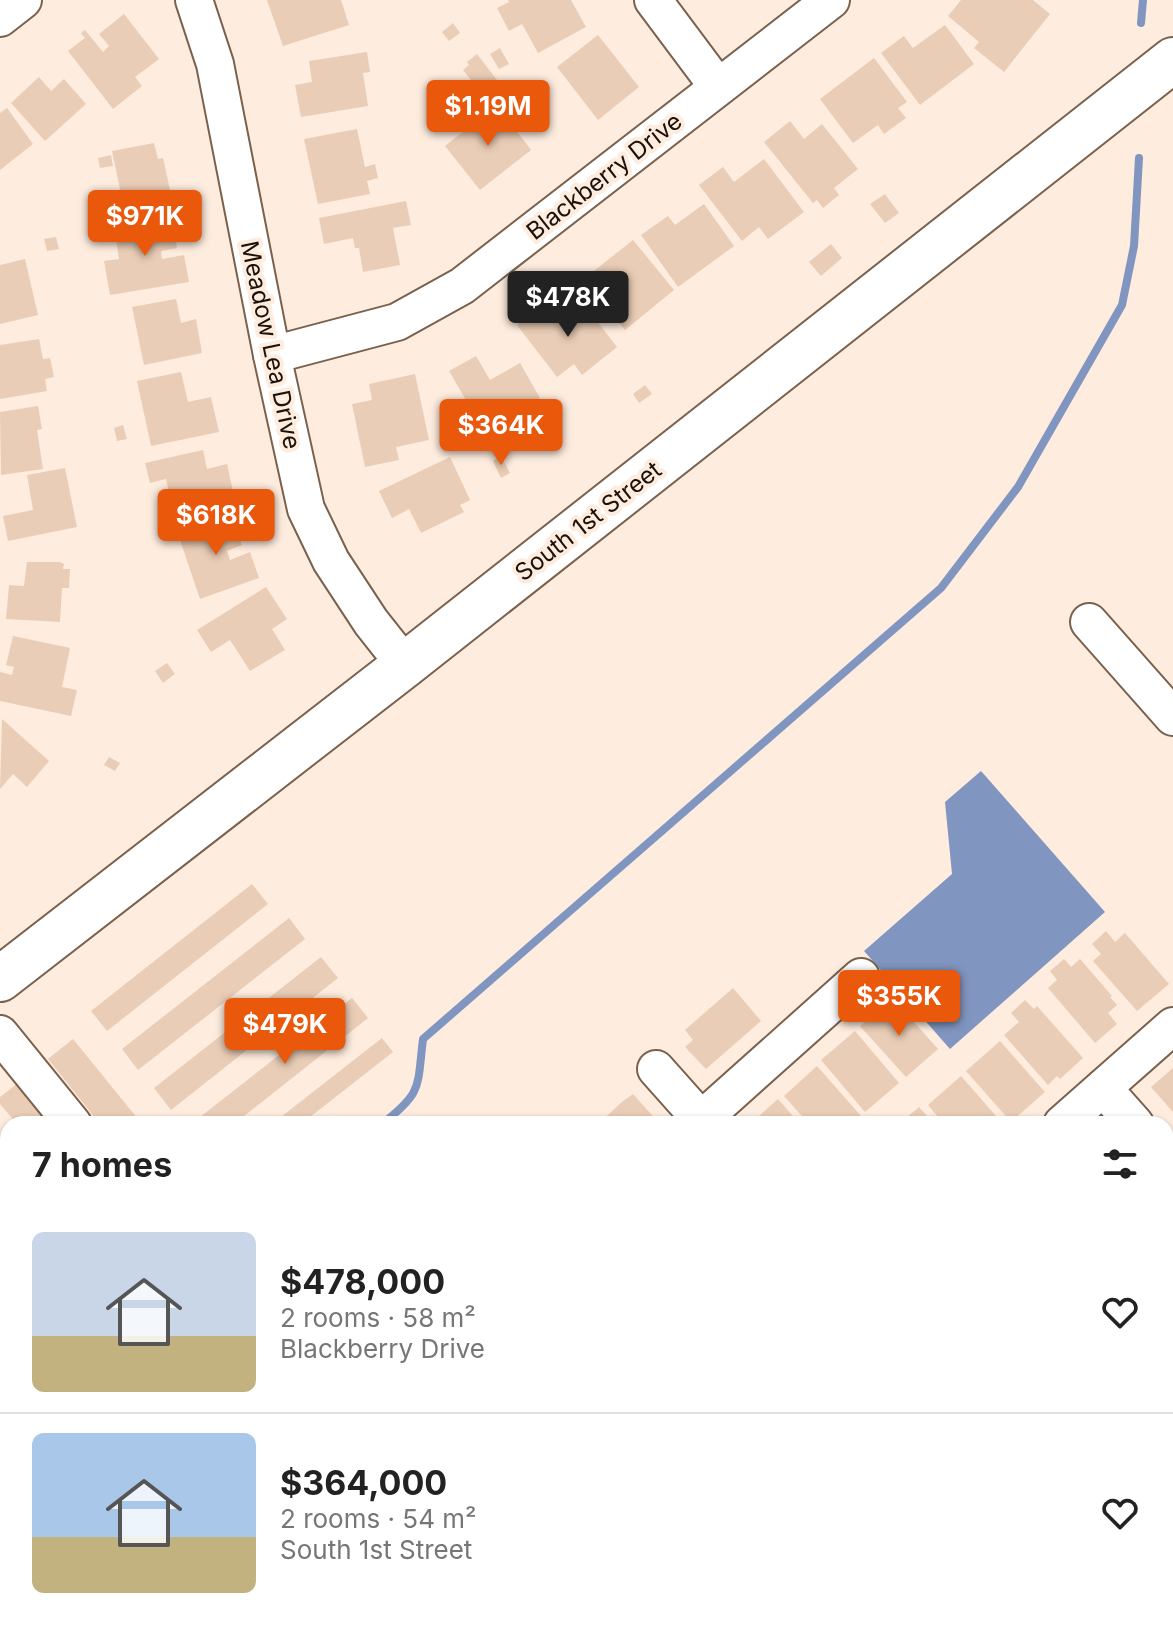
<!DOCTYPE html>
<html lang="en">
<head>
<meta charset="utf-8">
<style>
	:root { --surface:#fff; --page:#f2f2f2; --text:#222; --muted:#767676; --line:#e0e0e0; --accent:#ea580c }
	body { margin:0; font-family:Inter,sans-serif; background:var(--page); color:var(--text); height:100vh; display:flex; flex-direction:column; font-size:30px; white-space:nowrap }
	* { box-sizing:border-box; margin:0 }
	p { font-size:26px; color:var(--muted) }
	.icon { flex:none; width:44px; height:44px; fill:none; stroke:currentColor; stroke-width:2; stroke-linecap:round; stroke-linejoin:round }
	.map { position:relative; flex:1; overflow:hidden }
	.panel { position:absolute; left:0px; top:1116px; width:1174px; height:512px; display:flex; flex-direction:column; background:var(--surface); border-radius:24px 24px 0 0; box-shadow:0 2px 6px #0004 }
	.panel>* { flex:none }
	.price { position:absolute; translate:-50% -68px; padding:0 18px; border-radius:8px; background:var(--accent); color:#fff; font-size:26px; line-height:52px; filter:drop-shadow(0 2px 4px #0008) }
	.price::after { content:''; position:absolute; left:50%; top:48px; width:24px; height:18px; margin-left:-12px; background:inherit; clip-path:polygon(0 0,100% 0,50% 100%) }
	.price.active { background:#222; color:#fff }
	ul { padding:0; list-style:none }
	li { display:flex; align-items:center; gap:24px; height:200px; padding:0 32px }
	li+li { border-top:2px solid var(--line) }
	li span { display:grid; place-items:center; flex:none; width:224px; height:160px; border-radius:12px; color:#555 }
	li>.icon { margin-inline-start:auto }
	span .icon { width:96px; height:96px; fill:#fffc; stroke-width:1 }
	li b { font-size:34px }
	h2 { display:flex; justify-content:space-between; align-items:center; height:96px; padding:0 32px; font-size:34px }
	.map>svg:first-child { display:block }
</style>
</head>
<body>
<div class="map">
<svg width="1173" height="1628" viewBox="0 0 1173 1628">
	<rect width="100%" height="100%" fill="#feecde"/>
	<polygon fill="#8095bf" points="981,771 1105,912 950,1049 864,951 952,874 945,802"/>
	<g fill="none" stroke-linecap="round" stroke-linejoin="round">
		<g stroke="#8095bf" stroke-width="8">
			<polyline points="1141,23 1143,0"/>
			<path d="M382,1124C423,1092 417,1088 423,1039L941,588L1018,487L1122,305L1134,246L1139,158"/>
			<polyline points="0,1387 8,1387"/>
		</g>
	</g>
	<g fill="#eacdb6">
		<polygon points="267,0 341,0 349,25 283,46"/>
		<polygon points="508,0 571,0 586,27 538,53 522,24 509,31 497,8 509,2"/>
		<polygon points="961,0 1033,0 1050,14 1004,72 974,48 979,42 948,16"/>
		<polygon points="124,14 159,59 135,77 142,86 113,109 68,51 85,38 81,33 85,30 103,52 109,46 99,34"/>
		<polygon points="453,23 460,33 449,41 442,32"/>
		<polygon points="945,25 974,64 920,105 881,53 904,36 913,48"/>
		<polygon points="598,35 639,87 598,120 557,67"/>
		<polygon points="500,48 509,64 499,69 490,54"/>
		<polygon points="367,52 370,72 363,73 368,106 301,117 295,85 312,82 309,61"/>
		<polygon points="477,54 497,80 487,88 481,81 475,85 463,70 469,65 467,62"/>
		<polygon points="874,58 907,102 898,108 906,118 884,134 878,125 853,143 820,99"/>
		<polygon points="39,77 51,91 64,79 86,104 45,141 11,103"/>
		<polygon points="531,96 539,105 530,112 523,102"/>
		<polygon points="497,105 531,150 480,190 445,146"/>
		<polygon points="7,108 33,144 0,170 0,113"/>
		<polygon points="790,121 804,139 822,124 858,169 834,188 839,195 823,208 817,200 813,203 764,142"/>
		<polygon points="357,129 365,167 375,164 378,178 367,181 370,194 318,204 304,139"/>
		<polygon points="154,143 158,159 163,158 174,208 126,218 112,151"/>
		<polygon points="111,155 113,166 100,168 98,158"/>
		<polygon points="764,159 804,212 768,239 759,227 742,241 699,185 723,167 734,182"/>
		<polygon points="885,194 899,213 885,223 870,204"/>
		<polygon points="406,201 411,225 393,228 400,265 363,272 359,248 355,248 353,238 324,244 319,218"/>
		<polygon points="704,204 734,246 678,287 641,235 668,216 675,225"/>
		<polygon points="172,218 177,248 161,251 162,259 184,255 189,282 110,295 104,261 119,259 114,227"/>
		<polygon points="56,237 59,249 47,251 44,239"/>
		<polygon points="633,240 674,290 625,330 616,319 613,322 580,282"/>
		<polygon points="831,244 842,258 821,276 809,262"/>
		<polygon points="25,259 38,315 0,324 0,265"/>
		<polygon points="176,299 181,323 196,319 202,353 144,365 132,307"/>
		<polygon points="582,302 617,347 582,375 574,364 557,377 517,325 542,306 555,323"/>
		<polygon points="39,339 43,359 50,358 54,377 45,379 47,391 0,399 0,345"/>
		<polygon points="476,356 490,380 520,363 540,398 484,431 449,371"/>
		<polygon points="181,372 188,402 211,397 219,432 151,446 137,381"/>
		<polygon points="415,374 429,440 396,447 399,460 365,467 352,404 372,400 369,384"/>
		<polygon points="645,385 652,394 639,403 633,394"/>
		<polygon points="38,406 42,429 37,430 43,469 1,475 0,412"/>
		<polygon points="123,425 127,439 117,441 114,428"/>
		<polygon points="468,431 475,445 465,450 458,435"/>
		<polygon points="203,450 207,469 227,464 234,496 173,511 166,479 150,483 145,463"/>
		<polygon points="501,456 510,473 501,478 493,461"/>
		<polygon points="450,457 470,500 460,505 464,512 421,533 409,509 392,518 379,491"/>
		<polygon points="65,468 77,527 8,541 3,516 33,510 27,475"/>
		<polygon points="232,515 242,545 227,551 230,560 250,552 259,578 200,599 178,534"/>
		<polygon points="27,562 60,562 64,564 63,569 70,569 69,588 62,588 60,622 6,619 9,585 24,586"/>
		<polygon points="266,587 287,619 272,629 285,650 250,671 230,640 211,652 197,630"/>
		<polygon points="13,636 70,648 62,687 77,690 71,716 0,701 0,672 12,675 14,667 6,665"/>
		<polygon points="167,663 175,674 163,683 155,671"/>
		<polygon points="2,719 49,761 27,787 13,774 0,789"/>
		<polygon points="109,757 120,763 115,771 104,765"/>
		<polygon points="252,884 268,904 107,1031 91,1011"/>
		<polygon points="289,918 305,939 138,1070 122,1049"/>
		<polygon points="1106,931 1115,942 1125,933 1169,984 1137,1011 1093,961 1101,954 1092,944"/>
		<polygon points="321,957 338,978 171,1110 154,1088"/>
		<polygon points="1064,959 1071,967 1080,959 1112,996 1110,997 1117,1005 1108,1013 1117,1024 1095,1043 1048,988 1057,980 1050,971"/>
		<polygon points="733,988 761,1021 706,1069 685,1047 693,1040 685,1030"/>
		<polygon points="352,998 368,1018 234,1124 191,1124"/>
		<polygon points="894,1000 938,1049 906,1077 860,1026 884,1006 886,1008"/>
		<polygon points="1025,1000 1034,1009 1037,1006 1083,1058 1060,1079 1057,1076 1048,1085 1004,1035 1019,1022 1011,1013"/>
		<polygon points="855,1031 899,1083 865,1112 821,1060"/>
		<polygon points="382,1038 393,1052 301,1124 272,1124"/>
		<polygon points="73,1039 142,1124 100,1124 48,1059"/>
		<polygon points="1000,1041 1045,1092 1011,1122 966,1071"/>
		<polygon points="817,1066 861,1116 852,1124 809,1124 784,1096"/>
		<polygon points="1173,1068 1173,1112 1151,1087"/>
		<polygon points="961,1076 1003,1124 944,1124 928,1105"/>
		<polygon points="22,1080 58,1124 17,1124 0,1104 0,1097"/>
		<polygon points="633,1094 660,1124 598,1124 622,1102"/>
		<polygon points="778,1099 800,1124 750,1124"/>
		<polygon points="919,1107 934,1124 899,1124"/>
		<polygon points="0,1154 8,1164 8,1171 0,1177"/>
		<polygon points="8,1201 8,1235 0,1241 0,1208"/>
		<polygon points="1173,1232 1173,1271 1166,1263 1166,1238"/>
		<polygon points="8,1266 8,1299 0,1305 0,1273"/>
		<polygon points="1166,1273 1173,1281 1173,1321 1166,1327"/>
		<polygon points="1173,1416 1173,1461 1166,1453 1166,1422"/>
		<polygon points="8,1439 8,1499 0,1489 0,1446"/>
		<polygon points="1166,1464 1173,1472 1173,1521 1166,1513"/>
		<polygon points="262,1620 320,1620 311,1628 269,1628"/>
		<polygon points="534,1620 565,1620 572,1628 525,1628"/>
		<polygon points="582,1620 639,1620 630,1628 619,1628 615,1624 611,1628 589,1628"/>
		<polygon points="836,1620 899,1620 906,1628 843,1628"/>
		<polygon points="1013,1620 1080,1620 1071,1628 1014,1628 1010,1623"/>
	</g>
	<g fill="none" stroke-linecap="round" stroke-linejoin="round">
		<g stroke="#7a614d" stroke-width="40">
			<g id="minor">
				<polyline points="194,0 215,64 272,355 306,509 331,561 371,622 405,665"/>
				<polyline points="653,0 718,87"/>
				<polyline points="0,18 23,0"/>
				<polyline points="272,355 397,322 462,286 831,0"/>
				<polyline points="1089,622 1173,717"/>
				<polyline points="0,1034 73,1124"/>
				<polyline points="656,1069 705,1124"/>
				<polyline points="1103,1088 1135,1124"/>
				<polyline points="701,1120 861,977"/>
				<polyline points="1062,1124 1173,1026"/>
				<polyline points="1166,1159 1173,1167"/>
				<polyline points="1166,1375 1173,1369"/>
				<polyline points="0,1568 8,1562"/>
				<polyline points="0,1608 8,1617"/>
				<polyline points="714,1620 721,1628"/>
				<polyline points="1141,1620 1148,1628"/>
				<polyline points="433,1628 442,1620"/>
			</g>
		</g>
		<g stroke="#7a614d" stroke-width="48">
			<polyline id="major" points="0,979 405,665 1173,60"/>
		</g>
		<use href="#minor" stroke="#fff" stroke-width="36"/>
		<use href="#major" stroke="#fff" stroke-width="44"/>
	</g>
	<g text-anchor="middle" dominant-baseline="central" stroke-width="8" stroke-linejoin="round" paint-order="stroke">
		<g font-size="24" fill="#1b1109" stroke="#feecde">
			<text transform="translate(604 176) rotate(-38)">Blackberry Drive</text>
			<text transform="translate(271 345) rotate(78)">Meadow Lea Drive</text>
			<text transform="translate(588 521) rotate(-38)">South 1st Street</text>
		</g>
	</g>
</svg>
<b class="price" style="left:488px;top:148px">$1.19M</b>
<b class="price" style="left:145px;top:258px">$971K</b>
<b class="price active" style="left:568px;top:339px">$478K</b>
<b class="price" style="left:501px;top:467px">$364K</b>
<b class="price" style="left:216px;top:557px">$618K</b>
<b class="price" style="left:899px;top:1038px">$355K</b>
<b class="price" style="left:285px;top:1066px">$479K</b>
<section class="panel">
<h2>7 homes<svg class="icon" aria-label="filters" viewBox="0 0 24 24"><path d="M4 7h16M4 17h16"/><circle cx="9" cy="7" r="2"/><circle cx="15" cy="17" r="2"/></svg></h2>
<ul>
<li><span style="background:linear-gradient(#c9d6e8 65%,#c2b280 0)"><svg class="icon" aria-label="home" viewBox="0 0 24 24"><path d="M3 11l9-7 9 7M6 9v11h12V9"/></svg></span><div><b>$478,000</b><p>2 rooms · 58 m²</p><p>Blackberry Drive</p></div><svg class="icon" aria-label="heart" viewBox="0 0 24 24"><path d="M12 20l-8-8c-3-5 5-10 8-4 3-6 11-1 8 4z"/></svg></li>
<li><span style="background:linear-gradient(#a9c7e8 65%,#c2b280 0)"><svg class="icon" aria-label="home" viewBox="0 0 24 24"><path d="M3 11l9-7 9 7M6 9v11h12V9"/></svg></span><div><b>$364,000</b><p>2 rooms · 54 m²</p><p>South 1st Street</p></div><svg class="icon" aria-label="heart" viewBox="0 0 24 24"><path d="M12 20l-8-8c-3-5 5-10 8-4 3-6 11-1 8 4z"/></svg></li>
</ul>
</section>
</div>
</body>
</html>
